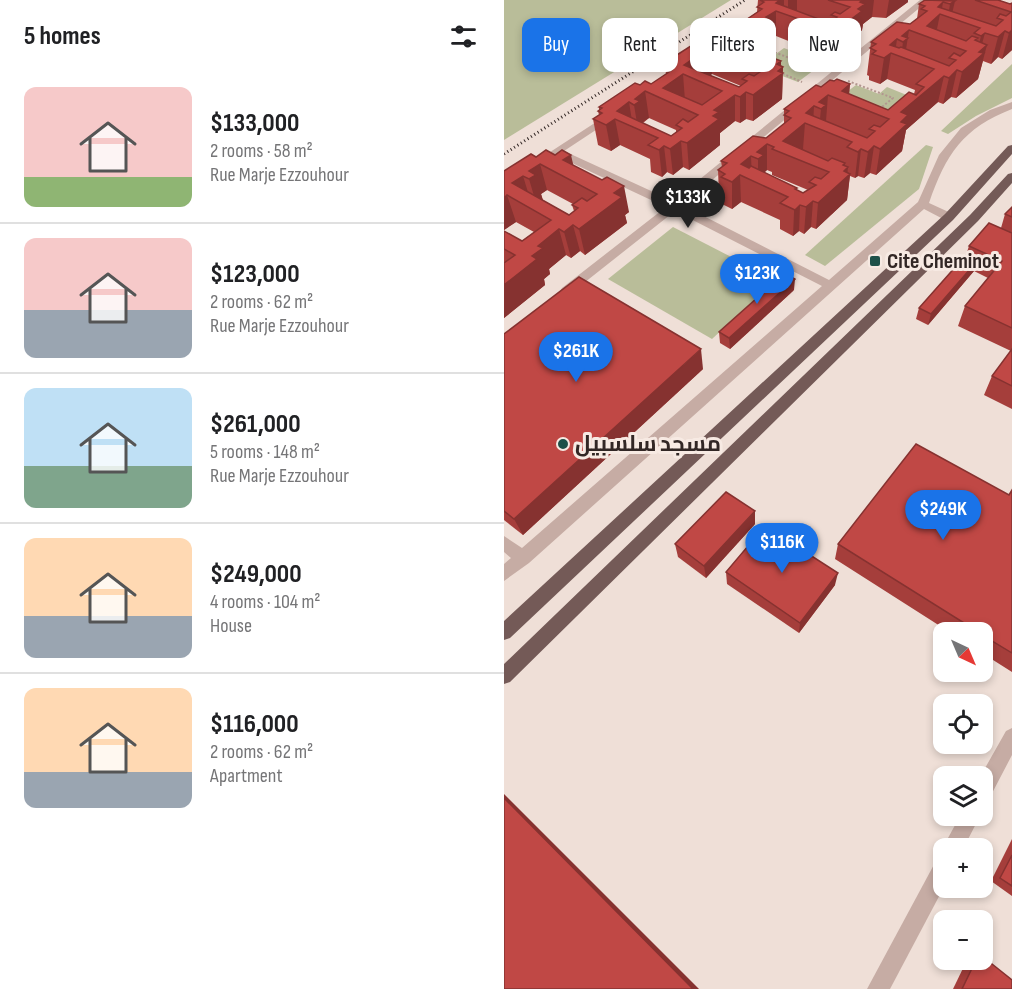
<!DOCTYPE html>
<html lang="en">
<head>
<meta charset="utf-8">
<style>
	:root { --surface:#fff; --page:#f2f2f2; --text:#202124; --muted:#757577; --line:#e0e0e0; --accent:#1a73e8 }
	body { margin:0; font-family:"Sofia Sans Condensed",Cairo,sans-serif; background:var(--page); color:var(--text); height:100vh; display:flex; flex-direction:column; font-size:22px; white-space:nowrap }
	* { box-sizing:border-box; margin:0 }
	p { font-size:20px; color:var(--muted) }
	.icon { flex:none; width:33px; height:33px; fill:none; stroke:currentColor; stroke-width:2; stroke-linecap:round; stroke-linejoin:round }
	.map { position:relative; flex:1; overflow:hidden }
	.drawer { display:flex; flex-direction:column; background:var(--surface); width:504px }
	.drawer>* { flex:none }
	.guide { position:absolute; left:18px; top:18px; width:399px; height:54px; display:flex; gap:12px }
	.needle { width:39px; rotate:136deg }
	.buttons { position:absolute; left:429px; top:622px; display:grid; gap:12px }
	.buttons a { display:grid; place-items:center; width:60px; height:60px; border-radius:12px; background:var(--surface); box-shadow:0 3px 9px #0003; font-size:30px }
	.price { position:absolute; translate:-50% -51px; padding:0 14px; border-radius:21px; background:var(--accent); color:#fff; font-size:20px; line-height:39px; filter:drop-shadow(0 2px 3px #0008) }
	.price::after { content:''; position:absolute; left:50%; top:36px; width:18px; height:14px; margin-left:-9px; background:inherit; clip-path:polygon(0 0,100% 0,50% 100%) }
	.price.current { background:#222; color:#fff }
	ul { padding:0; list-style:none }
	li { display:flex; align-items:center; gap:18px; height:150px; padding:0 24px }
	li+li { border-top:2px solid var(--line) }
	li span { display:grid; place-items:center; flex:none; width:168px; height:120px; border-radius:12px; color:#555 }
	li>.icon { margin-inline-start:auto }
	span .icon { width:72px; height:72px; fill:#fffc; stroke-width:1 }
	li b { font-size:26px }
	h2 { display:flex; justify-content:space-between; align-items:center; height:72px; padding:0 24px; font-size:26px }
	.pill { padding:0 21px; border-radius:12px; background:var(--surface); box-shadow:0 3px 9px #0003; font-size:21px; line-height:54px }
	.pill.current { background:var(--accent); color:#fff }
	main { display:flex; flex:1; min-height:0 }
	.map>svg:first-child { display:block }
</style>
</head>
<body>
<main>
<section class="drawer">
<h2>5 homes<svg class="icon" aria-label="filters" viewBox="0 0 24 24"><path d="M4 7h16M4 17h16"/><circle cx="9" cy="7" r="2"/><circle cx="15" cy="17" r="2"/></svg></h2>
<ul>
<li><span style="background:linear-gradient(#f6c9c9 75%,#8fb573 0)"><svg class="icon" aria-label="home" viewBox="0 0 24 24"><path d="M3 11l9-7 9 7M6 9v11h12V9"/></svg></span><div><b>$133,000</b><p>2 rooms · 58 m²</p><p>Rue Marje Ezzouhour</p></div></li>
<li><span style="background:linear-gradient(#f6c9c9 60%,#9aa5b1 0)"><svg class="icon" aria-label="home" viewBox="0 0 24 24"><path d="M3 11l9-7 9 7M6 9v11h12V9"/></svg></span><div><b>$123,000</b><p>2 rooms · 62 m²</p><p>Rue Marje Ezzouhour</p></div></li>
<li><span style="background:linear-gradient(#bfe0f5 65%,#7fa58c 0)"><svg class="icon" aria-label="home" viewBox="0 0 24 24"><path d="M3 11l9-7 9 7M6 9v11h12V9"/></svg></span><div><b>$261,000</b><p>5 rooms · 148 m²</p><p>Rue Marje Ezzouhour</p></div></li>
<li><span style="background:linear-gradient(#ffd9b3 65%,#9aa5b1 0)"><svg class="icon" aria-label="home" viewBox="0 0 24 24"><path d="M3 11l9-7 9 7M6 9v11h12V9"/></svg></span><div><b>$249,000</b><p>4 rooms · 104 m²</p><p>House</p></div></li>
<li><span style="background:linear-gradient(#ffd9b3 70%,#9aa5b1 0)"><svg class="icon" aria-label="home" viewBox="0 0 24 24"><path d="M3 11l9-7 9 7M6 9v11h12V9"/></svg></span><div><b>$116,000</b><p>2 rooms · 62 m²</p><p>Apartment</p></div></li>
</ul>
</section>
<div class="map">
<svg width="508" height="989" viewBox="0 0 508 989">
	<rect width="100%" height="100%" fill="#efdfd7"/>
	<g fill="#b9bd99">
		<polygon points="0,0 227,0 0,140"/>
		<polygon points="280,48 295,54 288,60 310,70 294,82 273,74 246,73"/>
		<polygon points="508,64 508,98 472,116 444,134 437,131"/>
		<polygon points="352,85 375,94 383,87 410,98 375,128 331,101"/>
		<polygon points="422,145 429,147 415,189 321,266 301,255"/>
		<polygon points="169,227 272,280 208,339 104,279"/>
	</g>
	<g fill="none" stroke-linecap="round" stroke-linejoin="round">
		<g stroke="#b2968f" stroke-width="2" stroke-dasharray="2 2" stroke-linecap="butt">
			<polyline points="267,51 315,69"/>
			<polyline points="275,72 298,82"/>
			<polyline points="344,81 389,98 374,110"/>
		</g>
		<g fill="#c6aca4" fill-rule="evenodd">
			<path d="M416,0H425L178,205L325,280L414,202L435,155L457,128L486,110L508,102V109C459,128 442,154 425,203L449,214V220H441L420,209L25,563L0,581V564L7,558L0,552V536L18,548L318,286L171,211L66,294H58L56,291L58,288L162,207L53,156L0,190V182L106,113L111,116L110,118L60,151L169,201Z"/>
			<polygon points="508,728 508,755 485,799 478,801 478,777 476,777 502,731"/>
			<polygon points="456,816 476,816 459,849 440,849 440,852 438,849"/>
			<polygon points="440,856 440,887 386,989 363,989 433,859"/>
		</g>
		<g fill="#745a57" fill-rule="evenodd">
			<polygon points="508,145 508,154 449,220 6,638 0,640 0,621 441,214 504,146"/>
			<polygon points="508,173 508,183 474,221 6,682 0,684 0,664 466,215 504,174"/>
		</g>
		<polyline stroke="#322725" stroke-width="3" stroke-dasharray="1 3" stroke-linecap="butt" points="0,154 241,0"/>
	</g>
	<g fill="#a53e3b" fill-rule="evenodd">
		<path d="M254,0H404V2L382,18L368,17L359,24L358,30L356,32L355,37L331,55L327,53L319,59L314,57L312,59L302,55V48L272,36L266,41L265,49L253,56L259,59L277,61V66L279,67L278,99L249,121L242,119L236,123L231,121L216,133V145L185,170L179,167L169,175L163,172L158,177L147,172L146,159L116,145L107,151L94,145L89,119L95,115L94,111L95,110V107L136,85L147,84L162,74L161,67L165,64V60L201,42L215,38L253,12ZM208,74L237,86L235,87L206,75ZM145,118L172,130V132L167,136L139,123Z"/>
		<path d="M421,0H494L506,4L508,3V50L498,59L494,57L487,64L479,61L474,79L452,98L447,97L439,104L434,102L402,130L398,151L372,175L366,173L360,178L354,176L351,178L346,176L343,200L312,229L307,227L300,234L295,231L289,236L276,229V220L237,202L228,209L218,204V198L215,196L214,170L218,167L217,161L262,138L280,124V109L317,87L330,81L346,84L345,94L384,110L410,94L411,90L383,79L376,84L365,80V76L363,75L367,42L406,24L413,19L415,4ZM263,170L268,172V175L304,190L299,193L293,190L260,172Z"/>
		<path d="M32,157L69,166L125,212L121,215L123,223L81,255L76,251L67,258L62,255L45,269L46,274L40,279L41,285L0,318V231L18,241L30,232L12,222L0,230V171ZM43,190L69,204L68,205L70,211L65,215L39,200L37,194Z"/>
		<polygon points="508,207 508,409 480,395 488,376 507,351 454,326 461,306 484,278 470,271 424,325 412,319 415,308 462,255 465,246 497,228 501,214"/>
		<polygon points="290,290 226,349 216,343 215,332"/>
		<polygon points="0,334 199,369 19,535 0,520"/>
		<polygon points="508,490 508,672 478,653 478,633 447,633 331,559 334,544 505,495"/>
		<polygon points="251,524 202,578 174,557 171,544"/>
		<polygon points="222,572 331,585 295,633 223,584"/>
		<polygon points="508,839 508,896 487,881"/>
		<polygon points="463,960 478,960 508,989 449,989"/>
	</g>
	<g fill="#863230">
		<polygon points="276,0 280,0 280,13 272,11 272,36 266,41 265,49 250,58 237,60 237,40 247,33 262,17 272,3"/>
		<polygon points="284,0 293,0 293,14 284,15"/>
		<polygon points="359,0 370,0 368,17 359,24 358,30 356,32 355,37 331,55 334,29 356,2"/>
		<polygon points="385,0 404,0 404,2 382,18"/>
		<polygon points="451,1 447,18 444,17 446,4"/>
		<polygon points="439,2 437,15 436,14 431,39 423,26 434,7"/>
		<polygon points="329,27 327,53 319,59 321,32"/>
		<polygon points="405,30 401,56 397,56 399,42 398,36"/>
		<polygon points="508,30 508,50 498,59 505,33"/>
		<polygon points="316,31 314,57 312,59 313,33"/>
		<polygon points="501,31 494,57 487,64 494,37"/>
		<polygon points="481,33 476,51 483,45 474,79 452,98 458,72 471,61 477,36"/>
		<polygon points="233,39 233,59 224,45"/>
		<polygon points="393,39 391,54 387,53 383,79 376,84 380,58 386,45"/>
		<polygon points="206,48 208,74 198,83 197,54"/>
		<polygon points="190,58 192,80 180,65"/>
		<polygon points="277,61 277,68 279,67 278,99 249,121 249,95 273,64"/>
		<polygon points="453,70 447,97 439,104 445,78"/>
		<polygon points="179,74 181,101 159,88"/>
		<polygon points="440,76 434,102 402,130 398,151 372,175 376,149 397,112"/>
		<polygon points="346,84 344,103 338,91"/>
		<polygon points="141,91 145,118 139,122 139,127 134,129 130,105 131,99"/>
		<polygon points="242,92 242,119 236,123 236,97"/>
		<polygon points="231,95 231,121 216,133 216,145 185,170 183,143 209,116 210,110"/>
		<polygon points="324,95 322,121 315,129 317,109 315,102"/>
		<polygon points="125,102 129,127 113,111"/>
		<polygon points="310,106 309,126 301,123 299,149 290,157 279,141 302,113"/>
		<polygon points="111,119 116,145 107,151 102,125"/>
		<polygon points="177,141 179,167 169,175 166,149"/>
		<polygon points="263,144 263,170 260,173 254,184 254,159 253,152"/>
		<polygon points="160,146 163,172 158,177 155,150"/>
		<polygon points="370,146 366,173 360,178 364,152"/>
		<polygon points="357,149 354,176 351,178 354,152"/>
		<polygon points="67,155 73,181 59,160"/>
		<polygon points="247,156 248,180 237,164"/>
		<polygon points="341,163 341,170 344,167 343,177 346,174 343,200 312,229 314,203"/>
		<polygon points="36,164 43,190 37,194 39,201 33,206 25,179 25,171"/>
		<polygon points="236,175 237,202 228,209 228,182"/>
		<polygon points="19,176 27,202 8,183"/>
		<polygon points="120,186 125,212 121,215 123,223 81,255 75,229 110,193"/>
		<polygon points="293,188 292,209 296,205 295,231 289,236 291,189"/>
		<polygon points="3,195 12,222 0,230 0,198"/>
		<polygon points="309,201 307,227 300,234 302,207"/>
		<polygon points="69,225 76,251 67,258 60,232"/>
		<polygon points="55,229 62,255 45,269 46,274 40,279 41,285 0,318 0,285 28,256 34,246"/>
		<polygon points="474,260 470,271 424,325 427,314"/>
		<polygon points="291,279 290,290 226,349 225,338"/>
		<polygon points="197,349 199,369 19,535 10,519"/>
		<polygon points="251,511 251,524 202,578 200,566"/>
		<polygon points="334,573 331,585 295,633 296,623"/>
		<polygon points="0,794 195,989 189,989 0,804"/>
	</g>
	<g fill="#c04845" stroke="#863230" stroke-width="1.5" fill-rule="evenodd">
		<path d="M256,0H276L272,3L325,23L333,17L327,15L331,12L336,14L346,7L324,0H359L356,2L361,4L354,9L358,11L334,29L329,27L321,32L316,31L313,33L303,29L309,24L272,11L262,17L265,19L262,21L266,23L247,33L250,35L237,40L233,39L224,45L259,59L264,56L277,61L273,64L279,67L274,71L279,73L249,95L242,92L236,97L231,95L210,110L215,112L209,116L215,119L183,143L177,141L166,149L160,146L155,150L144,145L154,138L111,119L102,125L89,119L98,113L94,111L98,108L95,107L131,83L136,85L141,81L147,84L168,70L161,67L169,62L165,60L196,40L201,42L210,36L215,38L258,9L253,7L260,2ZM206,48L260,69L250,76L245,74L238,79L243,81L235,87L180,65L190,58L197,60L203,56L197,54ZM179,74L218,91L198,105L159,88ZM141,91L194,115L184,122L179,119L172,125L178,128L167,136L113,111L125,102L130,105L136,101L131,99Z"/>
		<path d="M421,0L451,1L446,4L439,2L434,7L492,26L499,20L493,18L496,14L502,16L507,12L471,0H494L506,4L508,3V30L505,33L501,31L494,37L481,33L477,36L470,33L476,28L436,14L423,26L462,41L468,36L474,38L471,40L483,45L475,52L480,53L458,72L453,70L445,78L440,76L397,112L404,115L397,122L403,124L376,149L370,146L364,152L357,149L354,152L343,147L348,142L301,123L279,141L324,161L328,158L341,163L339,165L344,167L340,171L346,174L314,203L309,201L302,207L296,205L291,210L276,203L284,197L236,175L228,182L217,177L221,174L214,170L223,163L217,161L249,136L262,138L287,118L280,115L285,111L280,109L312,85L317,87L326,80L330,81L333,79L346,84L338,91L384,110L405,92L412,95L420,87L412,84L430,69L387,53L380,58L368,54L372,51L366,48L372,44L367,42L393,22L406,24L423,11L417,9L421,6L415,4ZM405,30L462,51L456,56L450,53L445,58L452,60L445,66L397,47L395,48L386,45L393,39L399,42L404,38L398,36ZM324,95L385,119L376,127L370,125L365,129L371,131L363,138L302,113L310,106L317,109L322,105L315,102ZM263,144L270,147L268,149L325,172L317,179L311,177L305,182L312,185L299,193L291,189L293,188L247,166L245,168L237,164L247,156L254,159L260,155L253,152Z"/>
		<path d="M42,150L51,155L58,150L67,155L59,160L98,180L103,177L120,186L110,193L118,197L75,229L69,225L60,232L55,229L34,246L39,248L28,256L33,259L0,285V263L11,255L0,249V231L18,241L47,220L3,195L0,198V171L27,154L32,157ZM36,164L93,194L83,201L78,198L68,205L74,208L65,215L8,183L19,176L25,179L32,175L25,171Z"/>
		<polygon points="508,207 508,217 501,214"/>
		<polygon points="485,223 508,233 508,328 461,306 498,261 465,246"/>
		<polygon points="462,255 474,260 427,314 415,308"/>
		<polygon points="281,273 291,279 225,338 215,332"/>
		<polygon points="75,277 197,349 10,519 0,511 0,334"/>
		<polygon points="508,349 508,386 488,376"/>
		<polygon points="412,444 505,495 508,490 508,653 478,635 478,633 476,633 334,544"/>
		<polygon points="222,492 251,511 200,566 171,544"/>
		<polygon points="261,526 334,573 296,623 222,572"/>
		<polygon points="0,798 189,989 0,989"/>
		<polygon points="508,855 508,886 496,878"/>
		<polygon points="478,956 508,980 508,989 458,989 472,960 478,960"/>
	</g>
	<g fill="#1e5149" stroke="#f7eae3" stroke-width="2">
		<rect x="365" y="255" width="12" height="12" rx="3"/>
		<circle cx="59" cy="444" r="6"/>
	</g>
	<g text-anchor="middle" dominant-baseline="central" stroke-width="6" stroke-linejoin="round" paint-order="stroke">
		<g font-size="22" font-weight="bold" fill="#322725" stroke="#f7eae3" text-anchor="start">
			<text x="383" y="261">Cite Cheminot</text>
			<text x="71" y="444">مسجد سلسبيل</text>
		</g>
	</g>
</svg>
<div class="buttons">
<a><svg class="needle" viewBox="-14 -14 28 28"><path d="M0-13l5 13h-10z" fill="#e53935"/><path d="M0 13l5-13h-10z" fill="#757577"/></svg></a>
<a><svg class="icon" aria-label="locate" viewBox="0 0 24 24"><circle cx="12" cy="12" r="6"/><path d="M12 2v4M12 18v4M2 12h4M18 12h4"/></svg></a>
<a><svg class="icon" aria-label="layers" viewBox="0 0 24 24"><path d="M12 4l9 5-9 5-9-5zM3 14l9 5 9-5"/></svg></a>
<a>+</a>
<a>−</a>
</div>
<b class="price current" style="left:184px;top:229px">$133K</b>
<b class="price" style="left:253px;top:305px">$123K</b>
<b class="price" style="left:72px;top:383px">$261K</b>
<b class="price" style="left:439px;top:541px">$249K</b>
<b class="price" style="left:278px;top:574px">$116K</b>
<div class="guide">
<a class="pill current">Buy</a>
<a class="pill">Rent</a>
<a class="pill">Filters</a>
<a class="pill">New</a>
</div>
</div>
</main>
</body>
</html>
